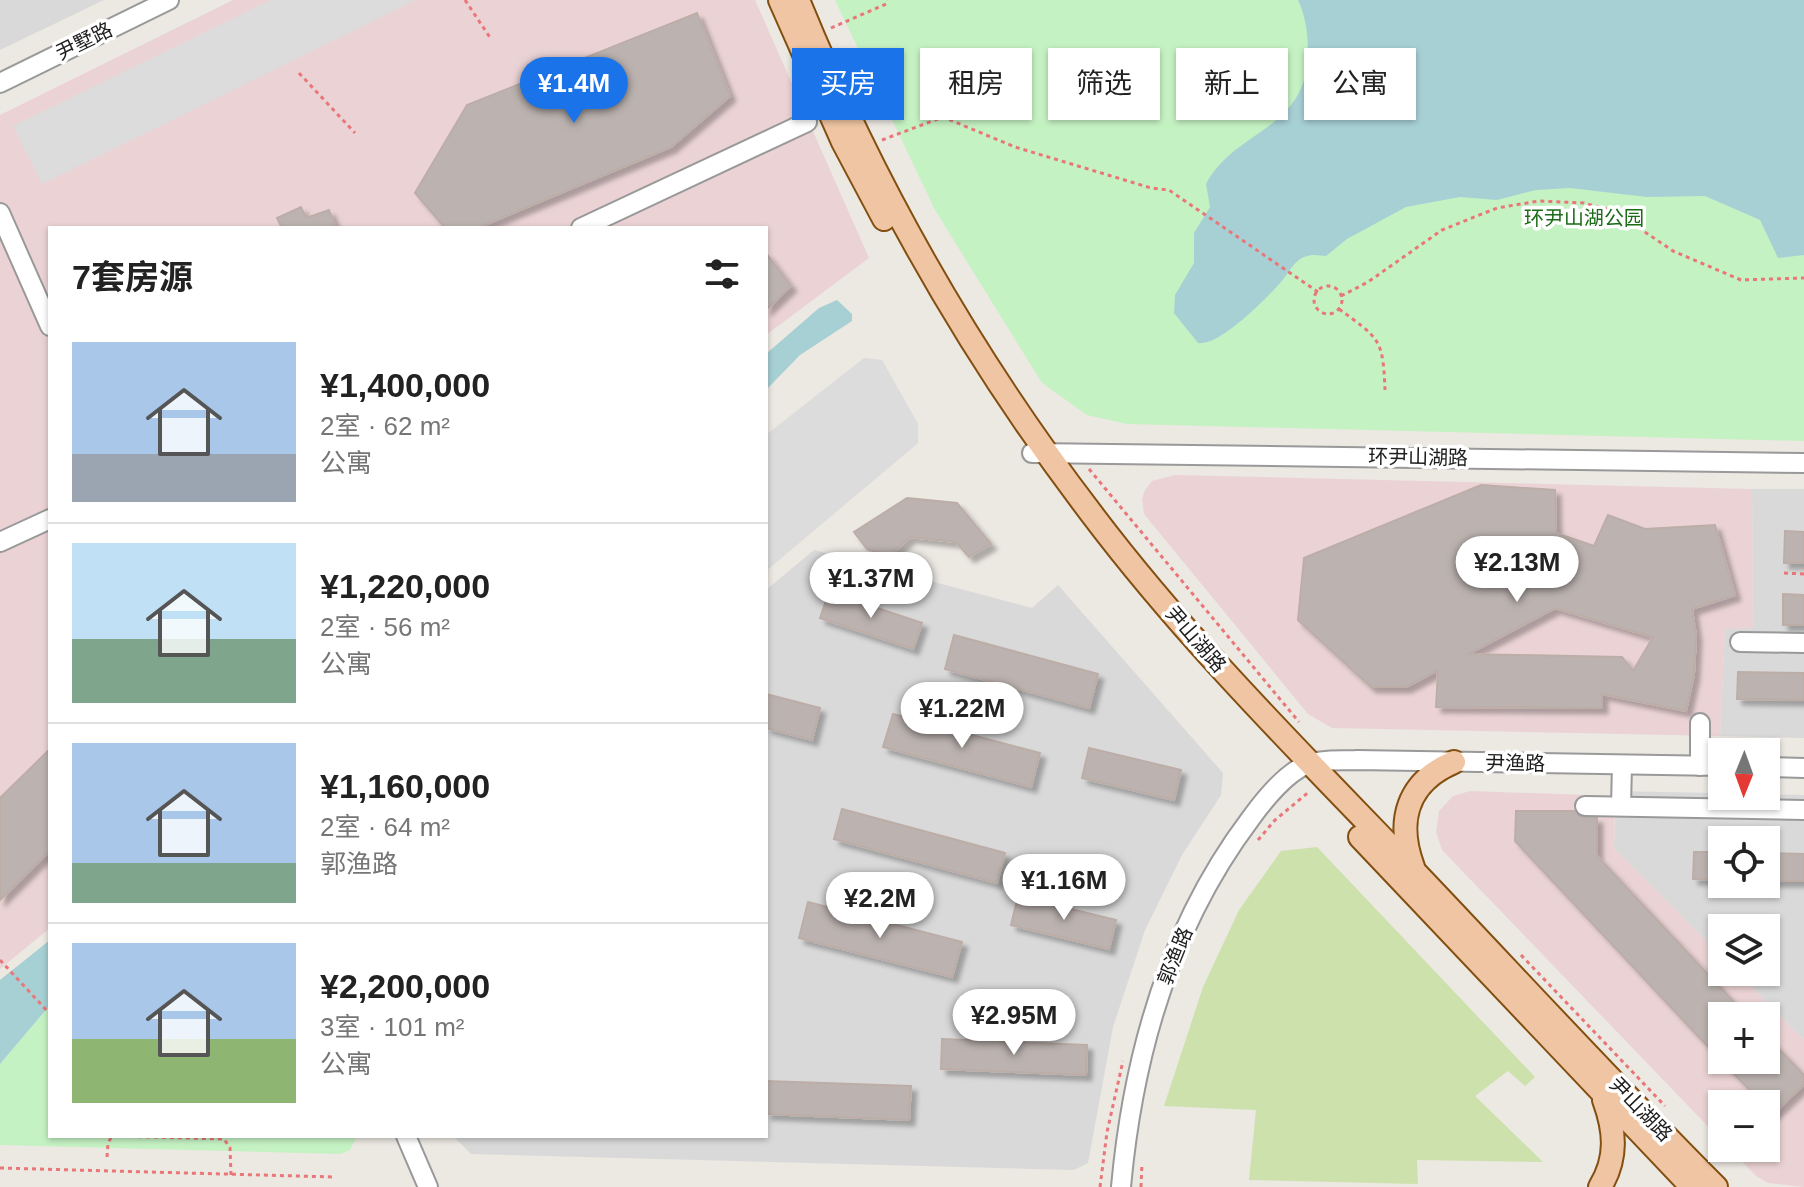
<!DOCTYPE html>
<html lang="zh">
<head>
<meta charset="utf-8">
<style>
	:root { --surface:#fff; --page:#f6f6f6; --text:#222; --muted:#767676; --line:#e0e0e0; --accent:#1a73e8 }
	body { margin:0; font-family:Arial,"Noto Sans SC",sans-serif; background:var(--page); color:var(--text); height:100vh; display:flex; flex-direction:column; font-size:30px; white-space:nowrap }
	* { box-sizing:border-box; margin:0 }
	p { font-size:26px; color:var(--muted) }
	.icon { flex:none; width:44px; height:44px; fill:none; stroke:currentColor; stroke-width:2; stroke-linecap:round; stroke-linejoin:round }
	.map { position:relative; flex:1; overflow:hidden }
	.details { position:absolute; left:48px; top:226px; width:720px; height:912px; display:flex; flex-direction:column; background:var(--surface); border-radius:0px; box-shadow:0 2px 6px #0004 }
	.details>* { flex:none }
	.guide { position:absolute; left:792px; top:48px; width:760px; height:72px; display:flex; gap:16px }
	.needle { width:52px; rotate:181deg }
	.controls { position:absolute; left:1708px; top:738px; display:grid; gap:16px }
	.controls a { display:grid; place-items:center; width:72px; height:72px; border-radius:0px; background:var(--surface); box-shadow:0 2px 6px #0004; font-size:40px }
	.price { position:absolute; translate:-50% -68px; padding:0 18px; border-radius:28px; background:#fff; color:#222; font-size:26px; line-height:52px; filter:drop-shadow(0 2px 4px #0008) }
	.price::after { content:''; position:absolute; left:50%; top:48px; width:24px; height:18px; margin-left:-12px; background:inherit; clip-path:polygon(0 0,100% 0,50% 100%) }
	.price.on { background:var(--accent); color:#fff }
	ul { padding:0; list-style:none }
	li { display:flex; align-items:center; gap:24px; height:200px; padding:0 24px }
	li+li { border-top:2px solid var(--line) }
	li span { display:grid; place-items:center; flex:none; width:224px; height:160px; border-radius:0px; color:#555 }
	li>.icon { margin-inline-start:auto }
	span .icon { width:96px; height:96px; fill:#fffc; stroke-width:1 }
	li b { font-size:34px }
	h2 { display:flex; justify-content:space-between; align-items:center; height:96px; padding:0 24px; font-size:34px }
	.pill { padding:0 28px; border-radius:0px; background:var(--surface); box-shadow:0 2px 6px #0004; font-size:28px; line-height:72px }
	.pill.on { background:var(--accent); color:#fff }
	.map>svg:first-child { display:block }
</style>
</head>
<body>
<div class="map">
<svg width="1804" height="1187" viewBox="0 0 1804 1187">
	<defs>
		<filter id="shadow"><feDropShadow dx="5.5" dy="5.5" stdDeviation="2" flood-color="#0004"/></filter>
	</defs>
	<rect width="100%" height="100%" fill="#ece8e2"/>
	<g fill="#dad9d9" fill-rule="evenodd">
		<polygon points="0,0 104,0 0,50"/>
		<polygon points="1752,489 1804,489 1804,738 1720,736 1725,628 1753,628"/>
		<polygon points="814,550 1032,608 1058,585 1223,773 1221,795 1182,855 1145,930 1113,1027 1088,1163 1074,1170 471,1154 453,1136 766,1136 766,590"/>
		<path d="M1616,791L1804,795V1040L1737,972H1766V928H1722V957L1614,848ZM1722,840H1766V884H1722Z"/>
	</g>
	<g fill="#ebd3d5" fill-rule="evenodd">
		<polygon points="233,0 755,0 869,258 766,335 766,228 50,228 50,928 0,969 0,115"/>
		<polygon points="1175,475 1752,489 1753,628 1725,629 1720,736 1332,728 1308,714 1144,514 1142,499 1145,490 1152,481"/>
		<path d="M1470,791L1615,796L1614,848L1722,957V972H1737L1804,1040V1187L1768,1183L1756,1176L1729,1148H1766V1104H1722V1141L1442,850L1436,832L1439,811L1453,796ZM1722,1016H1766V1060H1722Z"/>
	</g>
	<polygon fill="#cde1ad" points="1317,847 1535,1077 1525,1086 1508,1071 1475,1096 1543,1162 1417,1160 1418,1184 1249,1180 1256,1110 1164,1106 1203,987 1239,910 1281,851"/>
	<g fill="#c5f2c3">
		<polygon points="835,0 1804,0 1804,441 1127,424 1087,415 1042,383 935,210"/>
		<polygon points="50,1005 50,1136 357,1136 350,1150 340,1154 0,1145 0,1064"/>
	</g>
	<g fill="#dcdcdc">
		<polygon points="271,0 416,0 42,184 13,126"/>
		<polygon points="864,358 882,360 918,424 918,443 766,571 766,435"/>
	</g>
	<g fill="#a7d0d5">
		<path d="M1298,0H1804V255L1778,258L1760,220L1705,196L1647,197L1570,188L1536,190L1497,200L1460,197L1406,207L1347,239L1326,256C1321,256 1313,254 1308,256C1295,258 1289,273 1281,282C1267,298 1219,347 1198,343L1174,313L1175,295L1194,263V233L1210,207L1206,184C1235,129 1306,131 1308,54C1308,35 1306,17 1298,0Z"/>
		<polygon points="837,300 852,314 852,321 800,355 766,390 766,354 819,308"/>
		<polygon points="50,940 50,1005 0,1064 0,980"/>
	</g>
	<g fill="#bcb3b0" stroke="#bcada7" stroke-width="2" fill-rule="evenodd" filter="url(#shadow)">
		<polygon points="697,13 730,96 671,147 477,228 445,228 415,193 467,105"/>
		<polygon points="301,207 306,218 329,210 336,228 282,228 277,218"/>
		<polygon points="766,253 791,286 766,310"/>
		<path d="M1481,485L1555,490L1556,533L1594,546L1608,515L1645,529L1715,525L1735,595L1692,609L1696,636L1694,674L1686,711L1602,694V708L1436,707L1438,670L1406,687H1371L1298,620L1304,558ZM1555,608L1653,637L1633,671L1622,657L1468,654Z"/>
		<polygon points="907,498 957,503 991,544 969,557 956,542 910,537 889,556 867,549 854,532"/>
		<polygon points="1785,531 1804,532 1804,563 1784,563"/>
		<polygon points="829,592 922,623 913,649 820,618"/>
		<polygon points="1783,594 1804,595 1804,625 1783,625"/>
		<polygon points="954,635 1098,674 1089,708 945,669"/>
		<polygon points="1738,672 1804,673 1804,700 1737,699"/>
		<polygon points="766,694 820,708 812,740 766,728"/>
		<polygon points="893,714 1040,753 1031,787 883,747"/>
		<polygon points="1089,748 1181,770 1174,800 1082,778"/>
		<polygon points="50,749 50,850 0,900 0,798"/>
		<polygon points="842,809 1005,853 997,883 834,839"/>
		<polygon points="1516,811 1574,811 1580,817 1597,818 1597,856 1747,1016 1722,1016 1722,1060 1766,1060 1766,1036 1804,1075 1804,1084 1773,1114 1766,1104 1763,1104 1696,1034 1515,841"/>
		<polygon points="1694,852 1722,852 1722,880 1693,879"/>
		<polygon points="1766,853 1804,854 1804,881 1766,881"/>
		<polygon points="1018,896 1116,920 1109,949 1011,925"/>
		<polygon points="808,902 962,942 952,977 799,938"/>
		<polygon points="942,1039 1087,1045 1086,1075 941,1069"/>
		<polygon points="766,1081 911,1086 909,1120 766,1114"/>
	</g>
	<g fill="none" stroke-linecap="round" stroke-linejoin="round">
		<g stroke="#999" stroke-width="22">
			<g id="minor">
				<polyline points="0,83 169,0"/>
				<polyline points="0,213 50,326"/>
				<polyline points="581,228 807,122"/>
				<polyline points="1032,453 1804,463"/>
				<polyline points="0,542 50,519"/>
				<polyline points="1740,642 1804,643"/>
				<polyline points="1700,766 1700,723"/>
				<polyline points="1766,767 1804,768"/>
				<polyline points="1585,806 1804,810"/>
				<polyline points="1621,806 1622,765"/>
				<polyline points="406,1136 428,1187"/>
				<path d="M1121,1187C1133,1055 1170,925 1251,818C1264,800 1287,772 1308,764C1322,759 1342,761 1357,760L1722,766"/>
			</g>
		</g>
		<g stroke="#834f10" stroke-width="26">
			<g id="major">
				<polyline points="780,0 843,142 884,219"/>
				<path d="M798,0C872,182 971,356 1091,513C1189,643 1305,757 1417,874C1516,978 1614,1085 1716,1187"/>
				<polyline points="1360,837 1692,1187"/>
				<path d="M1413,867C1396,821 1407,782 1454,762"/>
				<path d="M1600,1187C1618,1158 1615,1130 1604,1100"/>
			</g>
		</g>
		<g stroke="#e97679" stroke-width="3" stroke-dasharray="4 4" stroke-linecap="butt">
			<polyline points="465,0 491,39"/>
			<polyline points="831,28 886,4 887,0"/>
			<polyline points="299,73 355,133"/>
			<polyline points="882,140 943,117 1015,147 1151,188 1169,190 1318,292"/>
			<circle cx="1328" cy="300" r="14"/>
			<polyline points="1341,296 1368,282 1442,230 1497,208 1539,201 1584,203 1614,211 1673,251 1741,280 1804,278"/>
			<path d="M1339,309C1380,339 1383,339 1385,390"/>
			<polyline points="1089,469 1299,722"/>
			<polyline points="1784,573 1804,574"/>
			<polyline points="1728,749 1760,750"/>
			<polyline points="1258,840 1275,820 1310,791"/>
			<polyline points="1521,955 1665,1106"/>
			<polyline points="0,960 50,1014"/>
			<polyline points="107,1157 108,1143 112,1136 224,1139 230,1148 231,1175"/>
			<polyline points="0,1168 335,1177"/>
			<polyline points="1100,1187 1107,1132 1123,1061"/>
			<polyline points="1141,1187 1142,1163"/>
		</g>
		<use href="#minor" stroke="#fff" stroke-width="18"/>
		<use href="#major" stroke="#f0c5a3" stroke-width="22"/>
	</g>
	<g text-anchor="middle" dominant-baseline="central" stroke-width="7" stroke-linejoin="round" paint-order="stroke">
		<g font-size="20" fill="#1c1c1c" stroke="#fff">
			<text transform="translate(84 41) rotate(-26)">尹墅路</text>
			<text transform="translate(1418 457) rotate(1)">环尹山湖路</text>
			<text transform="translate(1196 639) rotate(49)">尹山湖路</text>
			<text transform="translate(1515 763) rotate(1)">尹渔路</text>
			<text transform="translate(1175 956) rotate(-68)">郭渔路</text>
			<text transform="translate(1641 1109) rotate(46)">尹山湖路</text>
		</g>
		<g font-size="20" fill="#1b6c17" stroke="#fff">
			<text x="1584" y="218">环尹山湖公园</text>
		</g>
	</g>
</svg>
<div class="controls">
<a><svg class="needle" viewBox="-14 -14 28 28"><path d="M0-13l5 13h-10z" fill="#e53935"/><path d="M0 13l5-13h-10z" fill="#767676"/></svg></a>
<a><svg class="icon" aria-label="locate" viewBox="0 0 24 24"><circle cx="12" cy="12" r="6"/><path d="M12 2v4M12 18v4M2 12h4M18 12h4"/></svg></a>
<a><svg class="icon" aria-label="layers" viewBox="0 0 24 24"><path d="M12 4l9 5-9 5-9-5zM3 14l9 5 9-5"/></svg></a>
<a>+</a>
<a>−</a>
</div>
<b class="price on" style="left:574px;top:125px">¥1.4M</b>
<b class="price" style="left:1517px;top:604px">¥2.13M</b>
<b class="price" style="left:871px;top:620px">¥1.37M</b>
<b class="price" style="left:962px;top:750px">¥1.22M</b>
<b class="price" style="left:1064px;top:922px">¥1.16M</b>
<b class="price" style="left:880px;top:940px">¥2.2M</b>
<b class="price" style="left:1014px;top:1057px">¥2.95M</b>
<div class="guide">
<a class="pill on">买房</a>
<a class="pill">租房</a>
<a class="pill">筛选</a>
<a class="pill">新上</a>
<a class="pill">公寓</a>
</div>
<section class="details">
<h2>7套房源<svg class="icon" aria-label="filters" viewBox="0 0 24 24"><path d="M4 7h16M4 17h16"/><circle cx="9" cy="7" r="2"/><circle cx="15" cy="17" r="2"/></svg></h2>
<ul>
<li><span style="background:linear-gradient(#a9c7e8 70%,#9aa5b1 0)"><svg class="icon" aria-label="home" viewBox="0 0 24 24"><path d="M3 11l9-7 9 7M6 9v11h12V9"/></svg></span><div><b>¥1,400,000</b><p>2室 · 62 m²</p><p>公寓</p></div></li>
<li><span style="background:linear-gradient(#bfe0f5 60%,#7fa58c 0)"><svg class="icon" aria-label="home" viewBox="0 0 24 24"><path d="M3 11l9-7 9 7M6 9v11h12V9"/></svg></span><div><b>¥1,220,000</b><p>2室 · 56 m²</p><p>公寓</p></div></li>
<li><span style="background:linear-gradient(#a9c7e8 75%,#7fa58c 0)"><svg class="icon" aria-label="home" viewBox="0 0 24 24"><path d="M3 11l9-7 9 7M6 9v11h12V9"/></svg></span><div><b>¥1,160,000</b><p>2室 · 64 m²</p><p>郭渔路</p></div></li>
<li><span style="background:linear-gradient(#a9c7e8 60%,#8fb573 0)"><svg class="icon" aria-label="home" viewBox="0 0 24 24"><path d="M3 11l9-7 9 7M6 9v11h12V9"/></svg></span><div><b>¥2,200,000</b><p>3室 · 101 m²</p><p>公寓</p></div></li>
</ul>
</section>
</div>
</body>
</html>
